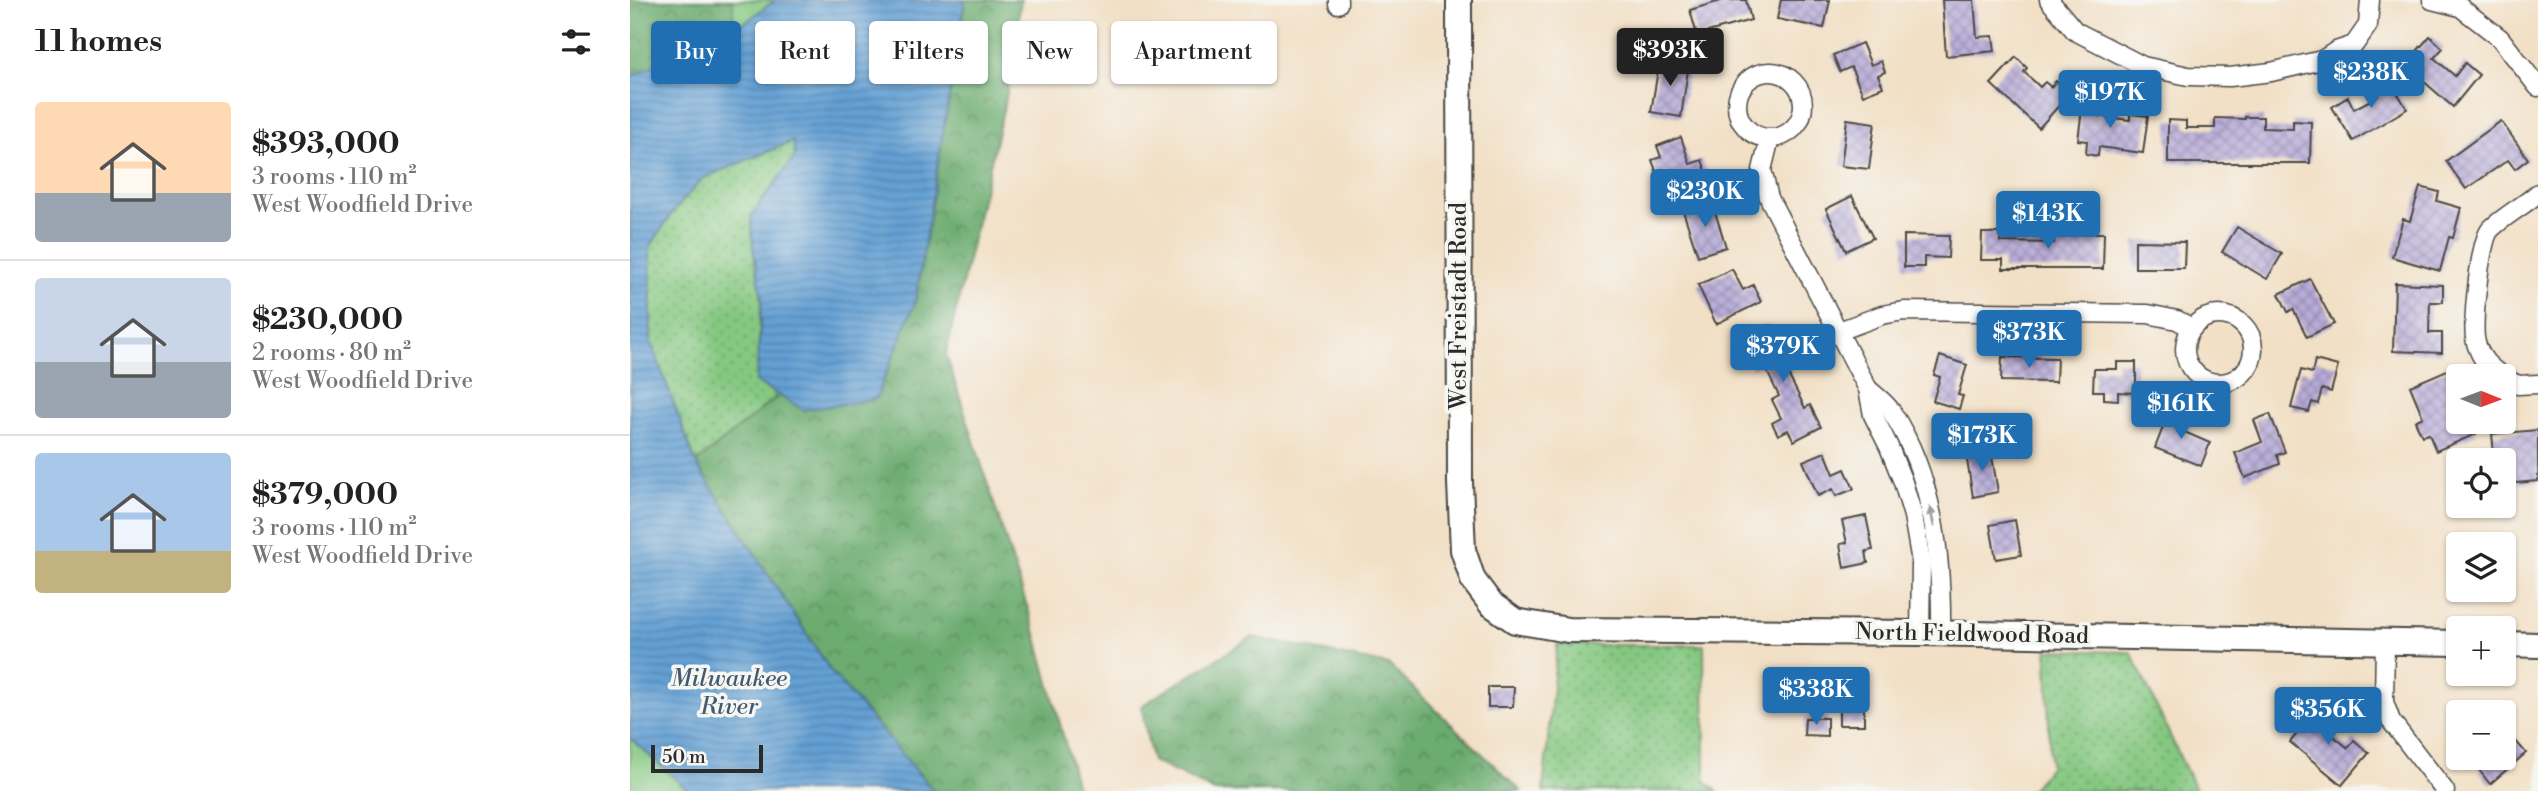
<!DOCTYPE html>
<html lang="en">
<head>
<meta charset="utf-8">
<style>
	:root { --surface:#fff; --page:#f2f2f2; --text:#222; --muted:#767676; --line:#e0e0e0; --accent:#1f6fb2 }
	body { margin:0; font-family:"Libre Bodoni",serif; background:var(--page); color:var(--text); height:100vh; display:flex; flex-direction:column; font-size:26px; white-space:nowrap }
	* { box-sizing:border-box; margin:0 }
	p { font-size:23px; color:var(--muted) }
	.icon { flex:none; width:38px; height:38px; fill:none; stroke:currentColor; stroke-width:2; stroke-linecap:round; stroke-linejoin:round }
	.map { position:relative; flex:1; overflow:hidden }
	.details { display:flex; flex-direction:column; background:var(--surface); width:630px }
	.details>* { flex:none }
	.top-card { position:absolute; left:21px; top:21px; width:665px; height:63px; display:flex; gap:14px }
	.needle { width:46px; rotate:91deg }
	.fabs { position:absolute; left:1816px; top:364px; display:grid; gap:14px }
	.fabs a { display:grid; place-items:center; width:70px; height:70px; border-radius:7px; background:var(--surface); box-shadow:0 2px 5px #0004; font-size:35px }
	.scale { position:absolute; left:21px; bottom:18px; width:112px; box-sizing:border-box; padding-left:7px; border:4px solid #2b2b2b; border-top:0; font-size:19px; line-height:24px; white-space:nowrap; color:#2b2b2b; -webkit-text-stroke:5px #f6f6f2; paint-order:stroke }
	.price { position:absolute; translate:-50% -60px; padding:0 16px; border-radius:7px; background:var(--accent); color:#fff; font-size:23px; line-height:46px; filter:drop-shadow(0 2px 4px #0008) }
	.price::after { content:''; position:absolute; left:50%; top:42px; width:21px; height:16px; margin-left:-10px; background:inherit; clip-path:polygon(0 0,100% 0,50% 100%) }
	.price.active { background:#222; color:#fff }
	ul { padding:0; list-style:none }
	li { display:flex; align-items:center; gap:21px; height:175px; padding:0 35px }
	li+li { border-top:2px solid var(--line) }
	li span { display:grid; place-items:center; flex:none; width:196px; height:140px; border-radius:7px; color:#555 }
	li>.icon { margin-inline-start:auto }
	span .icon { width:84px; height:84px; fill:#fffc; stroke-width:1 }
	li b { font-size:30px }
	h2 { display:flex; justify-content:space-between; align-items:center; height:84px; padding:0 35px; font-size:30px }
	.chip { padding:0 24px; border-radius:7px; background:var(--surface); box-shadow:0 2px 5px #0004; font-size:24px; line-height:63px }
	.chip.active { background:var(--accent); color:#fff }
	main { display:flex; flex:1; min-height:0 }
	.map>svg:first-child { display:block }
</style>
</head>
<body>
<main>
<section class="details">
<h2>11 homes<svg class="icon" aria-label="filters" viewBox="0 0 24 24"><path d="M4 7h16M4 17h16"/><circle cx="9" cy="7" r="2"/><circle cx="15" cy="17" r="2"/></svg></h2>
<ul>
<li><span style="background:linear-gradient(#ffd9b3 65%,#9aa5b1 0)"><svg class="icon" aria-label="home" viewBox="0 0 24 24"><path d="M3 11l9-7 9 7M6 9v11h12V9"/></svg></span><div><b>$393,000</b><p>3 rooms · 110 m²</p><p>West Woodfield Drive</p></div></li>
<li><span style="background:linear-gradient(#c9d6e8 60%,#9aa5b1 0)"><svg class="icon" aria-label="home" viewBox="0 0 24 24"><path d="M3 11l9-7 9 7M6 9v11h12V9"/></svg></span><div><b>$230,000</b><p>2 rooms · 80 m²</p><p>West Woodfield Drive</p></div></li>
<li><span style="background:linear-gradient(#a9c7e8 70%,#c2b280 0)"><svg class="icon" aria-label="home" viewBox="0 0 24 24"><path d="M3 11l9-7 9 7M6 9v11h12V9"/></svg></span><div><b>$379,000</b><p>3 rooms · 110 m²</p><p>West Woodfield Drive</p></div></li>
</ul>
</section>
<div class="map">
<svg width="1908" height="791" viewBox="0 0 1908 791">
	<defs>
		<pattern id="grass-dots" width="8" height="8" patternUnits="userSpaceOnUse" patternTransform="scale(1.75)"><rect width="8" height="8" fill="#85c881"/><path d="M2 2h.1M6 6h.1" fill="none" stroke="#6da36a" stroke-width="1.8" stroke-linecap="round"/></pattern>
		<pattern id="forest-crowns" width="20" height="18" patternUnits="userSpaceOnUse" patternTransform="scale(1.75)"><rect width="20" height="18" fill="#6cac6f"/><path d="M2 6a3 3 0 1 1 6 0M12 15a3 3 0 1 1 6 0" fill="none" stroke="#598c5b"/></pattern>
		<pattern id="water-rules" width="6" height="5" patternUnits="userSpaceOnUse" patternTransform="scale(1.75)"><rect width="6" height="5" fill="#64a0d4"/><path d="M0 2.5h6" fill="none" stroke="#5383ac"/></pattern>
		<pattern id="building-cross-hatch" width="8" height="8" patternUnits="userSpaceOnUse" patternTransform="scale(1.75)"><rect width="8" height="8" fill="#b7abd8"/><path d="M0 0l8 8M0 8l8-8" fill="none" stroke="#958baf"/></pattern>
	</defs>
	<rect width="100%" height="100%" fill="#f6f6f2"/>
	<filter id="ink" filterUnits="userSpaceOnUse"><feTurbulence type="fractalNoise" baseFrequency=".0143" numOctaves="2"/><feDisplacementMap in="SourceGraphic" scale="14" xChannelSelector="R" yChannelSelector="G"/><feConvolveMatrix kernelMatrix="1 2 1 2 8 2 1 2 1" color-interpolation-filters="sRGB"/></filter>
	<filter id="wash" filterUnits="userSpaceOnUse"><feTurbulence type="fractalNoise" baseFrequency=".00686" numOctaves="4" result="noise"/><feDisplacementMap in="SourceGraphic" scale="28" xChannelSelector="R" yChannelSelector="G"/><feGaussianBlur stdDeviation="1.57" result="paint"/><feColorMatrix in="noise" values="0 0 0 0 0 0 0 0 0 0 0 0 0 0 0 0 0 1.4 0 .05"/><feComposite in="paint" operator="in"/></filter>
	<g filter="url(#wash)">
		<rect width="100%" height="100%" fill="#f2e0c6"/>
		<g fill="url(#grass-dots)" stroke="#587a56" stroke-width="2">
			<polygon points="164,141 165,156 121,216 123,247 132,298 126,382 149,395 66,463 21,342 20,247 42,213 73,178"/>
			<polygon points="927,645 1074,645 1075,781 1087,791 913,791"/>
			<polygon points="1417,650 1501,652 1566,791 1400,791 1420,767"/>
		</g>
		<g fill="url(#forest-crowns)" stroke="#4c6c4d" stroke-width="2">
			<polygon points="0,0 145,0 117,21 0,77"/>
			<polygon points="335,0 391,0 377,93 316,354 406,634 448,791 304,791 202,673 66,463 149,395 174,410 285,303"/>
			<polygon points="622,637 759,665 891,791 585,791 522,761 511,706"/>
		</g>
		<g fill="#85c881" stroke="#587a56" stroke-width="2">
			<polygon points="103,0 145,0 117,21 103,28"/>
			<polygon points="0,738 59,791 0,791"/>
		</g>
		<polygon fill="url(#water-rules)" stroke="#486680" stroke-width="2" points="145,0 335,0 285,303 246,399 174,410 126,382 132,298 123,247 121,216 165,156 163,141 73,178 42,213 20,247 21,342 66,463 202,673 304,791 59,791 0,738 0,77 117,21"/>
		<g id="blocks">
			<g fill="url(#building-cross-hatch)">
				<polygon points="1094,0 1116,0 1121,20 1067,35 1060,10"/>
				<polygon points="1151,0 1200,0 1194,28 1147,19"/>
				<polygon points="1312,0 1344,0 1347,37 1363,36 1365,51 1316,56"/>
				<polygon points="1800,36 1813,48 1804,58 1825,76 1835,63 1849,75 1823,107 1775,65"/>
				<polygon points="1232,43 1241,65 1251,61 1255,72 1248,75 1253,87 1233,95 1221,67 1210,72 1203,55"/>
				<polygon points="1386,57 1397,68 1394,72 1410,87 1415,82 1421,87 1426,81 1440,93 1409,128 1361,84"/>
				<polygon points="1030,58 1059,63 1051,117 1021,112"/>
				<polygon points="1758,77 1777,109 1723,141 1702,107 1718,97 1724,109 1748,96 1742,86"/>
				<polygon points="1454,94 1470,97 1468,116 1500,120 1500,114 1518,116 1513,153 1469,147 1468,156 1456,154 1457,141 1448,140"/>
				<polygon points="1615,117 1633,117 1633,128 1663,129 1663,121 1681,122 1680,163 1538,163 1538,120 1556,121 1556,128 1585,128 1585,118 1615,119"/>
				<polygon points="1217,119 1245,123 1239,169 1211,166"/>
				<polygon points="1871,121 1898,159 1885,169 1878,160 1836,189 1816,161"/>
				<polygon points="1051,137 1060,164 1072,160 1079,179 1044,191 1038,173 1028,176 1022,160 1031,157 1027,146"/>
				<polygon points="1790,187 1809,192 1807,201 1831,208 1823,238 1819,237 1810,271 1762,257 1773,219 1780,221"/>
				<polygon points="1222,196 1243,238 1216,251 1196,209"/>
				<polygon points="1082,202 1096,247 1068,256 1053,211"/>
				<polygon points="1424,223 1438,223 1438,233 1474,233 1473,269 1373,269 1373,260 1351,260 1352,233 1371,233 1370,242 1424,243"/>
				<polygon points="1607,227 1652,254 1637,279 1592,252"/>
				<polygon points="1274,235 1319,236 1318,258 1294,257 1294,267 1274,267"/>
				<polygon points="1505,241 1555,242 1554,268 1505,268"/>
				<polygon points="1102,269 1113,290 1123,285 1131,302 1086,324 1068,285"/>
				<polygon points="1680,279 1704,324 1677,337 1663,309 1658,312 1649,294"/>
				<polygon points="1765,283 1813,285 1813,302 1800,302 1799,333 1812,333 1812,353 1763,351"/>
				<polygon points="1139,325 1152,351 1163,345 1172,363 1156,370 1175,408 1180,405 1191,427 1164,441 1158,430 1148,435 1142,423 1151,418 1142,400 1149,396 1133,363 1123,368 1117,356 1126,352 1118,336"/>
				<polygon points="1310,356 1337,365 1328,395 1333,396 1329,409 1303,401 1310,377 1304,375"/>
				<polygon points="1372,357 1427,358 1426,382 1371,381"/>
				<polygon points="1685,360 1708,366 1701,392 1692,389 1688,404 1682,402 1679,412 1661,408 1671,370 1682,373"/>
				<polygon points="1487,362 1506,362 1506,393 1488,392 1488,400 1474,399 1474,391 1463,391 1464,369 1487,369"/>
				<polygon points="1824,367 1829,384 1821,387 1829,406 1829,422 1840,422 1846,434 1806,451 1799,434 1792,436 1785,421 1793,417 1780,386"/>
				<polygon points="1539,412 1557,420 1552,431 1580,443 1571,466 1525,448"/>
				<polygon points="1640,414 1655,452 1647,455 1650,464 1615,478 1605,453 1632,442 1624,420"/>
				<polygon points="1908,430 1908,481 1874,484 1874,460 1870,460 1869,453 1864,454 1862,434"/>
				<polygon points="1361,450 1368,492 1343,497 1336,454"/>
				<polygon points="1195,452 1204,474 1215,469 1224,489 1206,496 1203,489 1188,496 1173,461"/>
				<polygon points="1236,516 1243,550 1236,551 1238,563 1214,568 1210,544 1217,543 1212,521"/>
				<polygon points="1385,520 1391,555 1366,559 1360,525"/>
				<polygon points="858,687 884,687 883,707 858,707"/>
				<rect x="1209" y="694" width="25" height="31"/>
				<polygon points="1692,704 1706,716 1695,729 1718,748 1724,740 1739,753 1712,785 1660,742"/>
				<polygon points="1175,718 1197,718 1197,736 1174,735"/>
				<polygon points="1874,727 1896,753 1860,784 1849,770 1864,758 1874,758"/>
			</g>
		</g>
	</g>
	<g filter="url(#ink)">
		<use href="#blocks" fill-opacity="0" stroke="#494642" stroke-width="2"/>
		<g fill="none" stroke-linecap="round" stroke-linejoin="round">
			<g stroke="#494642" stroke-width="21">
				<g id="street">
					<polyline points="708,0 708,4"/>
					<polyline points="1419,0 1445,31 1513,66 1558,76 1600,77 1641,72 1692,60 1706,51 1724,45 1738,25 1740,0"/>
					<polyline points="1802,0 1830,7 1870,38 1908,87"/>
					<circle cx="1140" cy="105" r="33"/>
					<polyline points="1140,138 1132,170 1139,198 1238,389 1243,415 1259,447 1273,482 1283,516 1291,562 1290,633"/>
					<circle cx="1589" cy="349" r="34"/>
					<polyline points="1209,331 1252,315 1274,311 1518,314 1547,320 1562,328"/>
					<path d="M1872,376C1858,366 1851,359 1846,343C1841,327 1850,241 1860,230C1871,218 1895,205 1908,193"/>
					<polyline points="1874,378 1888,385 1908,384"/>
					<path d="M1238,389C1246,396 1256,403 1261,411C1304,476 1312,558 1311,633"/>
					<polyline points="1755,642 1754,702 1761,721 1815,791"/>
				</g>
			</g>
			<g stroke="#494642" stroke-width="28">
				<g id="secondary">
					<polyline points="829,0 830,483 833,550 843,580 861,604 885,621 938,630 1290,633 1829,643"/>
					<polyline points="1874,644 1908,645"/>
				</g>
			</g>
			<use href="#street" stroke="#fff" stroke-width="18"/>
			<use href="#secondary" stroke="#fff" stroke-width="24"/>
		</g>
		<defs><path id="oneway-solid" d="M-6-.8H1V-3.2L6.5 0L1 3.2V.8H-6Z" transform="scale(1.75)"/></defs>
		<use fill="#a0a0a0" href="#oneway-solid" transform="translate(1302 517) rotate(-102)"/>
	</g>
	<g text-anchor="middle" dominant-baseline="central" stroke-width="7" stroke-linejoin="round" paint-order="stroke">
		<g font-size="23" fill="#2b2b2b" stroke="#f6f6f2">
			<text transform="translate(829 306) rotate(-90)">West Freistadt Road</text>
			<text transform="translate(1342 634) rotate(1)">North Fieldwood Road</text>
		</g>
		<g font-size="24" font-style="italic" fill="#425a6f" stroke="#f6f6f2">
			<text x="99" y="679">Milwaukee<tspan x="99" dy="28">River</tspan></text>
		</g>
	</g>
</svg>
<div class="fabs">
<a><svg class="needle" viewBox="-14 -14 28 28"><path d="M0-13l5 13h-10z" fill="#e53935"/><path d="M0 13l5-13h-10z" fill="#767676"/></svg></a>
<a><svg class="icon" aria-label="locate" viewBox="0 0 24 24"><circle cx="12" cy="12" r="6"/><path d="M12 2v4M12 18v4M2 12h4M18 12h4"/></svg></a>
<a><svg class="icon" aria-label="layers" viewBox="0 0 24 24"><path d="M12 4l9 5-9 5-9-5zM3 14l9 5 9-5"/></svg></a>
<a>+</a>
<a>−</a>
</div>
<div class="scale">50 m</div>
<b class="price active" style="left:1040px;top:88px">$393K</b>
<b class="price" style="left:1741px;top:110px">$238K</b>
<b class="price" style="left:1480px;top:130px">$197K</b>
<b class="price" style="left:1075px;top:229px">$230K</b>
<b class="price" style="left:1418px;top:251px">$143K</b>
<b class="price" style="left:1399px;top:370px">$373K</b>
<b class="price" style="left:1153px;top:384px">$379K</b>
<b class="price" style="left:1551px;top:441px">$161K</b>
<b class="price" style="left:1352px;top:473px">$173K</b>
<b class="price" style="left:1186px;top:727px">$338K</b>
<b class="price" style="left:1698px;top:747px">$356K</b>
<div class="top-card">
<a class="chip active">Buy</a>
<a class="chip">Rent</a>
<a class="chip">Filters</a>
<a class="chip">New</a>
<a class="chip">Apartment</a>
</div>
</div>
</main>
</body>
</html>
